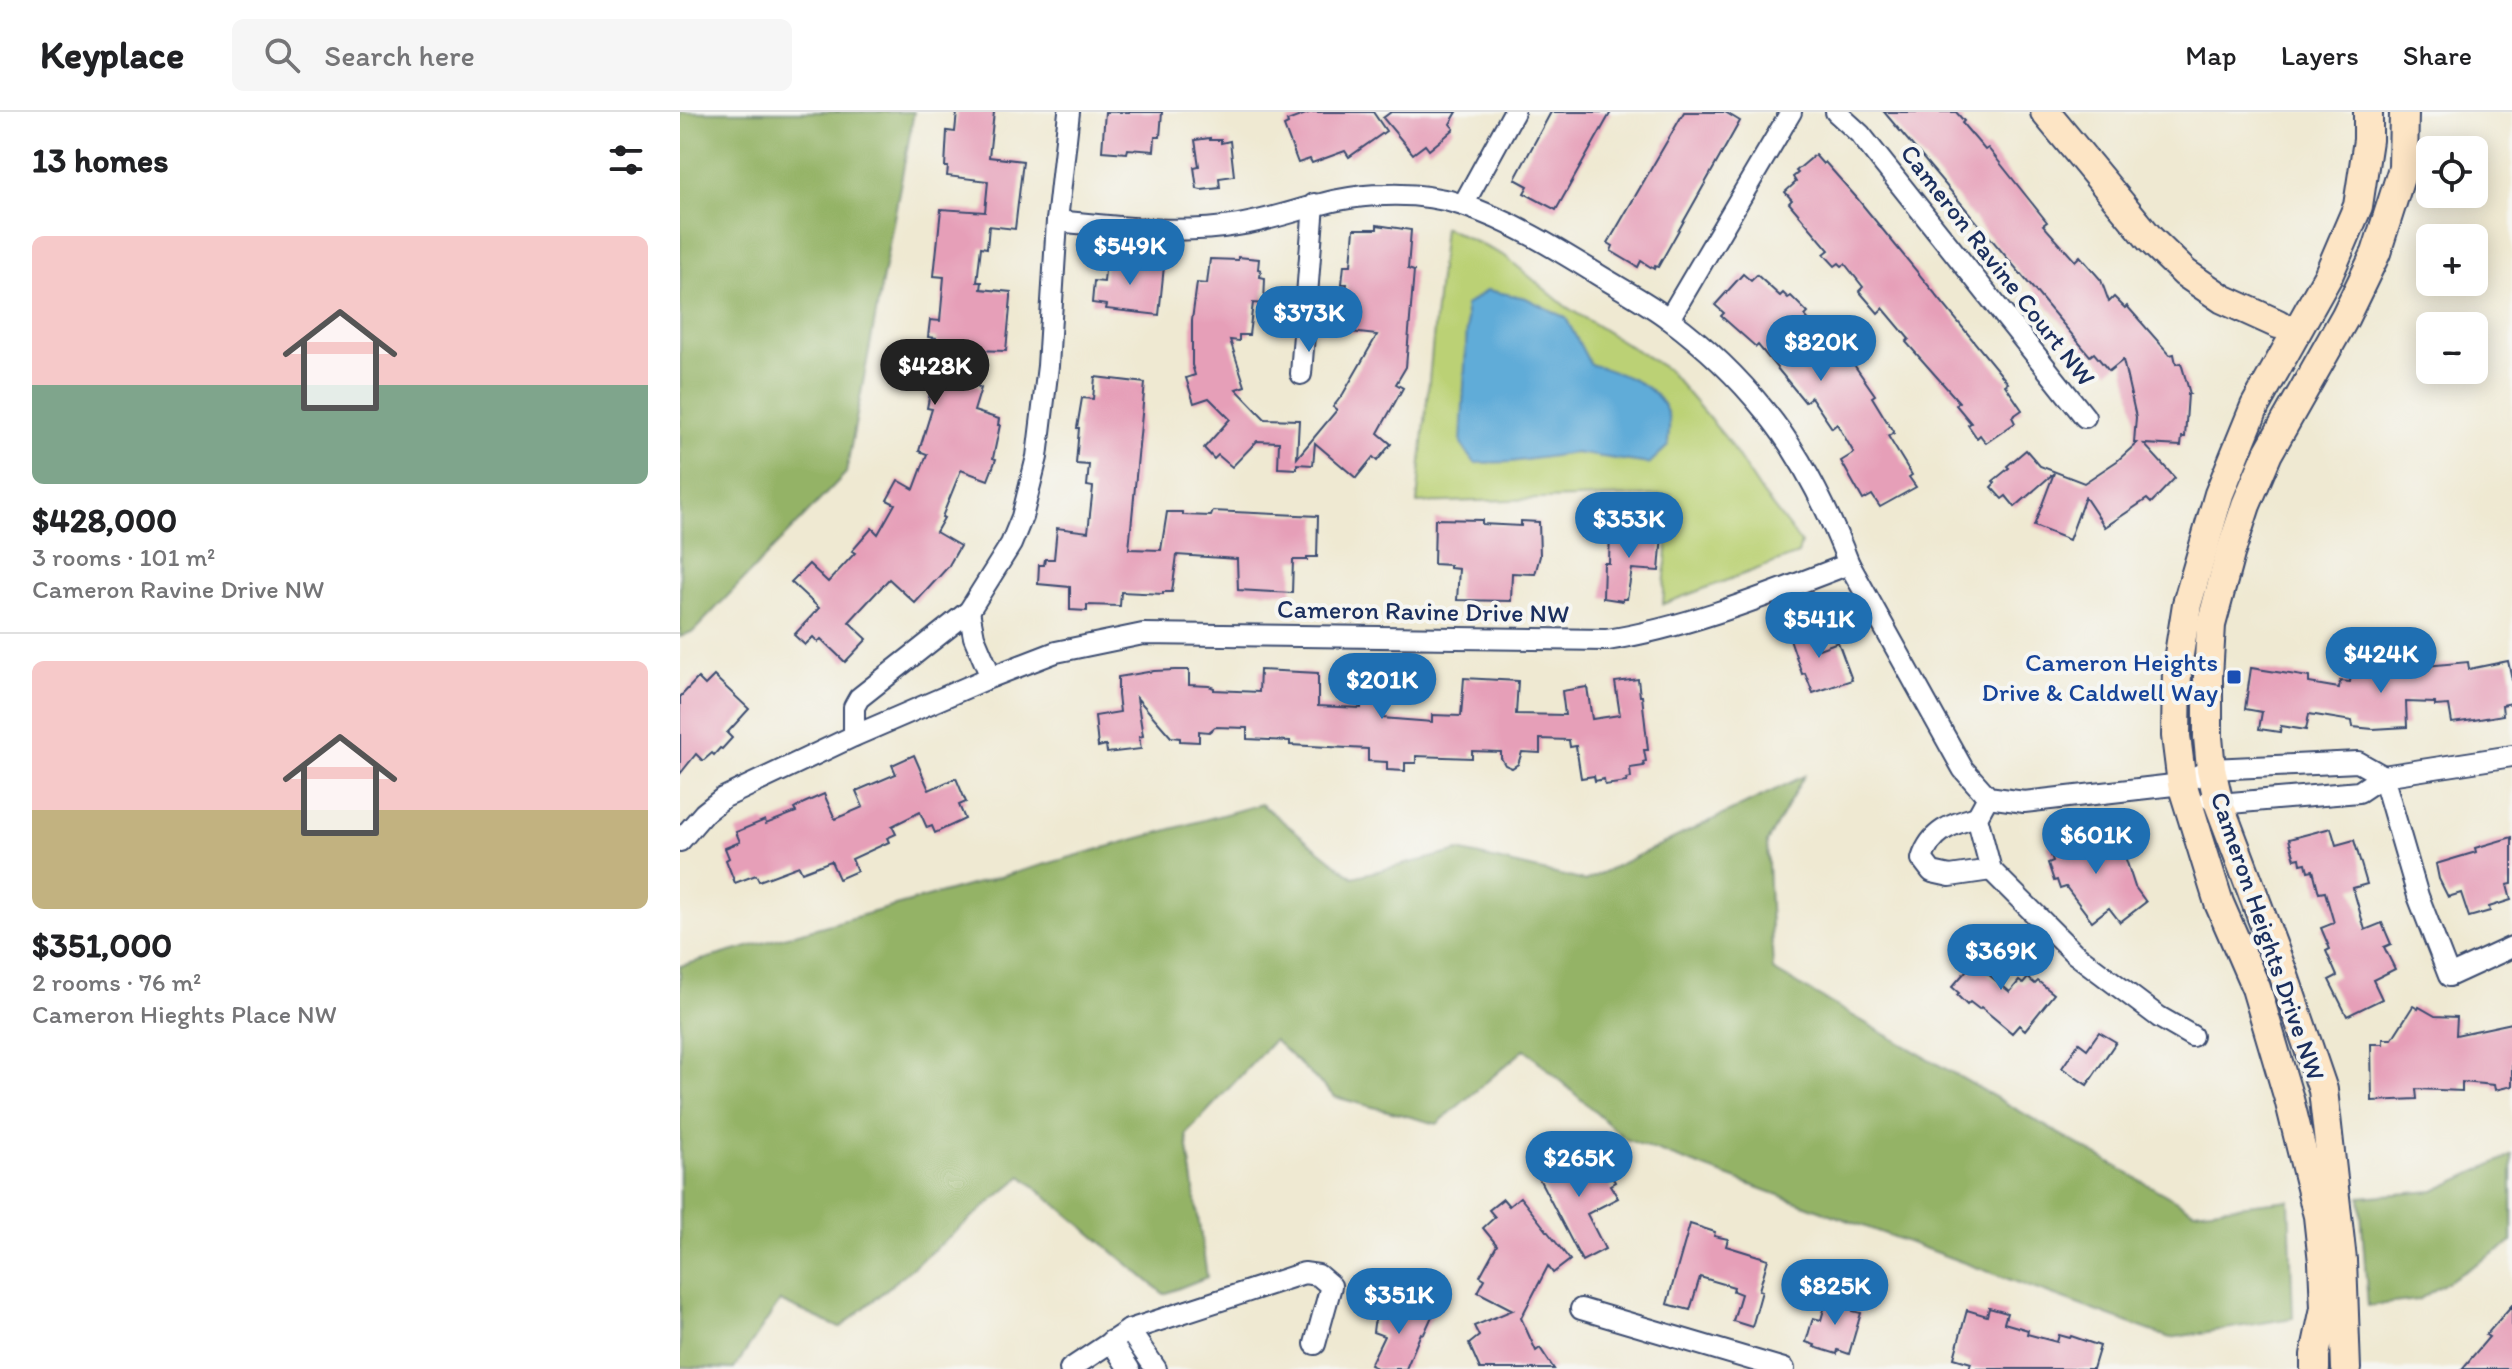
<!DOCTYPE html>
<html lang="en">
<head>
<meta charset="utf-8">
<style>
	:root { --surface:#fff; --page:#f6f6f6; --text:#202124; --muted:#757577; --line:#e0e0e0; --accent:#1f6fb2 }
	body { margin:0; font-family:Itim,sans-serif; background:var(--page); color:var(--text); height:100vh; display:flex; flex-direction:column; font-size:30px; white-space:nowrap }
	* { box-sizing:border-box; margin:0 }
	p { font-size:26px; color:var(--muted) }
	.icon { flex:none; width:44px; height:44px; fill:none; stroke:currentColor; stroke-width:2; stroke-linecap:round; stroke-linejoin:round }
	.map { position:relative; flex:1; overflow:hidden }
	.drawer { display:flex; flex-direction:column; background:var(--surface); width:680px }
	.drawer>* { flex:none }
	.tools { position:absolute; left:1736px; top:24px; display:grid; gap:16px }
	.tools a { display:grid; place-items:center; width:72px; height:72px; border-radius:12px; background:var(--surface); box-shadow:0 4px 20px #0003; font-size:40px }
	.price { position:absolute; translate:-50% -68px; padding:0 18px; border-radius:28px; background:var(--accent); color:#fff; font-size:26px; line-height:52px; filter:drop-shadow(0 2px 4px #0008) }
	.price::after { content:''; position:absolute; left:50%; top:48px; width:24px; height:18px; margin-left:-12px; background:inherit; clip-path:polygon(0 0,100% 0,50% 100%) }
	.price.selected { background:#222; color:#fff }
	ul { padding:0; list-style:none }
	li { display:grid; align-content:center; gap:16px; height:424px; padding:0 32px }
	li+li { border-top:2px solid var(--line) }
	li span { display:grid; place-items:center; height:248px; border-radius:12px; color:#555 }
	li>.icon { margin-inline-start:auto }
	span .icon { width:144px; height:144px; fill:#fffc; stroke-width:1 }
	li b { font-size:34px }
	h2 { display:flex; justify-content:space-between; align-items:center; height:96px; padding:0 32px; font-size:34px }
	header { display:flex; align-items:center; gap:48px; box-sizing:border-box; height:112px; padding:0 40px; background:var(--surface); border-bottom:2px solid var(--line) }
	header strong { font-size:38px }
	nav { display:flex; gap:44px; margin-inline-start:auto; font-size:28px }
	.search { width:560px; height:72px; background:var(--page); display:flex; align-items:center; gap:20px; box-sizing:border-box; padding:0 28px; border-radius:12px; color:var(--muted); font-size:30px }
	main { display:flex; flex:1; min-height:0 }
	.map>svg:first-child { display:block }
</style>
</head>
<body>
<header>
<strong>Keyplace</strong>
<div class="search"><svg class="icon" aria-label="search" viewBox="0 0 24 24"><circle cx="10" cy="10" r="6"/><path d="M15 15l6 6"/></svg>Search here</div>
<nav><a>Map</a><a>Layers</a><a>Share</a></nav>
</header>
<main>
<section class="drawer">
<h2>13 homes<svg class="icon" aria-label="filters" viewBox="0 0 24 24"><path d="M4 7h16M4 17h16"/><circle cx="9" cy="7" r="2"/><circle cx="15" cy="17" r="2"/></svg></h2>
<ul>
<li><span style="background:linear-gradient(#f6c9c9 60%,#7fa58c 0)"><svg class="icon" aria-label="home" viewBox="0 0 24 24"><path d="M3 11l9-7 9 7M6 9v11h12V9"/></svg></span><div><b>$428,000</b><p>3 rooms · 101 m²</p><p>Cameron Ravine Drive NW</p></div></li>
<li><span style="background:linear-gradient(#f6c9c9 60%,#c2b280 0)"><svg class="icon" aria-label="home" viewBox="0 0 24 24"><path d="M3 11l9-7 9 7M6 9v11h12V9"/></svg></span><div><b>$351,000</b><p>2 rooms · 76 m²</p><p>Cameron Hieghts Place NW</p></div></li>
</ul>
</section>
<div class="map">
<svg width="1832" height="1257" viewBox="0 0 1832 1257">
	<rect width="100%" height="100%" fill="#f6f6f2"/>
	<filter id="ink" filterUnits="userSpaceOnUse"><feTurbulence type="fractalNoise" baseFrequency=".0125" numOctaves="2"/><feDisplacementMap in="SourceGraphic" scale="16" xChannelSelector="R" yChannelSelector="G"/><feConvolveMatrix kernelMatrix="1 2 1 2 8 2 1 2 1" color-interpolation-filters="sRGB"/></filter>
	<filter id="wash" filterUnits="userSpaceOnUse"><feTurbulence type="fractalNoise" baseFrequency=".006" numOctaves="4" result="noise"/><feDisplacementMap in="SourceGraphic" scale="32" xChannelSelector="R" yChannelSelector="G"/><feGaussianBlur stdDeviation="1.8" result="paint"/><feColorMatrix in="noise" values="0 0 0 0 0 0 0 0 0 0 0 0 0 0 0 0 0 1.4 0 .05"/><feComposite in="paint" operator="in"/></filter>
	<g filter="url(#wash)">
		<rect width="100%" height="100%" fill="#efe9d2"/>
		<polygon fill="#bbd175" stroke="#6b806a" stroke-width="2" points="764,115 825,144 885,194 988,258 1045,325 1082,381 1121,431 1118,442 983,492 991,383 737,391"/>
		<g fill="#94b366" stroke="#587162" stroke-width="2">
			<polygon points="0,0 234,0 166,361 14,519 0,525"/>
			<polygon points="1124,664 1087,730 1093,858 1514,1099 1609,1088 1613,1206 1490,1226 945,1027 845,937 757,1012 655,985 594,928 506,1022 527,1165 484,1182 342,1064 160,1216 100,1189 54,1257 0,1255 0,854 581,692 673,765 779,739 905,769"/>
			<polygon points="1832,1043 1832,1130 1738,1188 1688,1194 1680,1085 1754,1079"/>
		</g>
		<path fill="#60acd8" stroke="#3e6e9b" stroke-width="2" d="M807,178L846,186L886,206L910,252C939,261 984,273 989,309C990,316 988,327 988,334L969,352L895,341L831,350L795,351L781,332L787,214L785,194Z"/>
		<g id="blocks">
			<g fill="#e69fb8">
				<polygon points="277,0 314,0 309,45 343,49 335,117 309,114 307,136 301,135 297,170 302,170 301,177 331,180 331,185 326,239 293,238 290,270 301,276 294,299 319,307 318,313 320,313 313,346 316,347 308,368 281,358 262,405 264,406 256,420 280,434 268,455 235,491 209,467 169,510 187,527 165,550 141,527 138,530 133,525 125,533 114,523 139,496 111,470 129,452 148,470 175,441 172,439 192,416 198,422 215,392 207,388 218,368 234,377 247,342 239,339 252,297 247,296 250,281 256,282 263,251 256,250 256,226 248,225 250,208 260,209 264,165 254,164 261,97 305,100 308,69 267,64 268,55 265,55 267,19 275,20"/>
				<polygon points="425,0 482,0 480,25 475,25 474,39 448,37 447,41 422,39"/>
				<polygon points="631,0 693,0 706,19 669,45 665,39 632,51 630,47 618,51 604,14 608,12 607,9"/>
				<polygon points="711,0 777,0 770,12 774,17 766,24 749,38 745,33 733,42 703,6"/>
				<polygon points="871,0 931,0 876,98 844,81 848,74 835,67"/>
				<polygon points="1004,0 1045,0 1060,9 978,155 975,154 974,157 961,149 958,155 931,139 933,134 928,131"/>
				<polygon points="1204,0 1276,0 1284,9 1282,11 1305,38 1308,36 1367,110 1363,113 1395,149 1400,144 1421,168 1429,190 1434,185 1445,196 1447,194 1490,243 1494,242 1496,252 1501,251 1510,282 1508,282 1505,325 1502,325 1501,334 1464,332 1495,366 1471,391 1467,387 1425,415 1405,385 1389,428 1354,414 1374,361 1335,395 1326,384 1322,387 1311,375 1315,371 1313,369 1329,356 1327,354 1346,338 1360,354 1404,371 1437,349 1457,331 1454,331 1456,305 1443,248 1429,259 1414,241 1410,244"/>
				<polygon points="530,26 530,28 541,28 541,31 550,29 554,64 539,66 540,76 521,78 517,77 514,55 519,54 515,28"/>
				<polygon points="1135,43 1143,52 1145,50 1176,85 1328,271 1325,273 1342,298 1332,305 1335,311 1306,331 1300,323 1297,326 1288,313 1291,311 1276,293 1279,290 1226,230 1229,227 1203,196 1198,201 1179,179 1183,175 1165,152 1162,154 1159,151 1155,154 1144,142 1149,138 1109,91 1112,88 1105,80 1116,70 1113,65 1118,61 1116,59"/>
				<polygon points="697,113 731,118 728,157 734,159 726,255 716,272 723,276 698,321 711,332 697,349 693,345 676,366 635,331 633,353 617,352 617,357 598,356 599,330 577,329 552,355 538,343 534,347 524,336 550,307 529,286 514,291 506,266 515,263 512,253 512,208 517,171 527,172 530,147 558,148 558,145 579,147 578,157 581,158 580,165 585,166 584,192 573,191 569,223 559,223 559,229 550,228 565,274 556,277 585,307 619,308 617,346 657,298 653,295 663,282 697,223 662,219 667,172 662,172 664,153 671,153 674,117 697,117"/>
				<polygon points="426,147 484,154 479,203 426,197 427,193 412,191 414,169 424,170"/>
				<polygon points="1063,162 1071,169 1077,163 1100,184 1103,181 1108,186 1111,184 1128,201 1125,204 1154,238 1156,237 1166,250 1170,247 1195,283 1192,285 1214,321 1208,324 1232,363 1229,365 1236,375 1200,395 1192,383 1183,388 1161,349 1174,341 1157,312 1152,316 1131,285 1125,290 1078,233 1076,235 1041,204 1044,201 1035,193"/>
				<polygon points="415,265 465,271 449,437 481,438 487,400 503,400 503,403 531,404 533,399 638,404 637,445 627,445 627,448 613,448 612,481 558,478 557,447 497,443 492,480 483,480 483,482 441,480 440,494 407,493 407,499 390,498 390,475 358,472 359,453 364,453 365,447 374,447 377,416 408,420 413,375 407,374 409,353 396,352 399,316 397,316 402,286 413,287"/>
				<polygon points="755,407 802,408 802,412 841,414 841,409 859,410 860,444 855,462 832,461 831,489 777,488 779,457 770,456 770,453 754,452"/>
				<polygon points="930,418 964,419 964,422 982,422 979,459 952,457 947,487 943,487 943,489 923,486 924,451 929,451"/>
				<polygon points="1129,511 1139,537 1158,530 1172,568 1133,581 1125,561 1122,562 1107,518"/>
				<polygon points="1828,549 1832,567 1832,591 1822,593 1823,603 1794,608 1772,611 1769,593 1755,594 1755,591 1726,590 1727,615 1693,617 1673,615 1672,609 1629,602 1626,618 1601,614 1600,620 1579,617 1582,600 1565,597 1571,556 1629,565 1629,571 1659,576 1660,569 1670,570 1672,558 1706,562 1706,552 1746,552 1746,554 1788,550 1789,557"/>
				<polygon points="495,558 509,558 509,573 529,574 534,576 534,578 579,580 580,558 638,561 638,594 681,596 683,563 704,564 702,606 752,610 752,603 781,604 784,566 838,569 836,602 885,603 882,579 907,575 912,607 940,603 935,570 958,567 960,584 962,584 968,638 964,638 966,649 963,650 964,654 950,656 951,666 946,667 947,670 925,673 924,667 915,669 914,664 901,666 896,634 890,635 889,628 860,627 860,641 842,640 838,652 832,656 825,653 821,646 821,640 792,639 792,646 736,644 736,651 725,651 725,659 707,658 707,650 688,649 688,637 610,633 610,629 567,627 567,616 535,615 529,620 519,619 519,630 500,629 500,626 491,625 457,586 463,624 459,625 461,637 427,641 426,633 418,635 415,604 440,600 438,583 438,565 474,559"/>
				<polygon points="34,564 69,597 47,621 52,626 42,637 40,636 34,643 32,641 23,649 16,642 0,662 0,585 18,566 25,573"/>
				<polygon points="234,643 249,678 276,666 286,690 279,693 285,707 255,721 252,714 247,716 240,700 212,714 216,722 207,726 209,730 172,747 177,759 159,767 151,749 122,760 119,754 79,769 76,763 55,771 46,748 49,746 45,736 60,730 56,720 85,708 86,712 116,700 114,697 124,691 144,682 155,707 183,695 176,679 216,662 212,653"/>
				<polygon points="1651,716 1656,733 1674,728 1687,772 1673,776 1685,818 1702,811 1711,832 1704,835 1715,857 1693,868 1702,887 1667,904 1649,868 1657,864 1646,839 1650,837 1641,816 1654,811 1645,780 1639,781 1633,758 1628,759 1626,751 1621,752 1620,746 1615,747 1609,727"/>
				<polygon points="1832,725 1832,772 1827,773 1831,788 1809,795 1810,799 1789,805 1781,781 1768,785 1759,767 1756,752 1796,740 1795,736"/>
				<polygon points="1388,726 1390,731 1405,727 1407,731 1422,726 1424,731 1439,726 1455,775 1466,790 1440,810 1429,796 1412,809 1386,775 1380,777 1377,768 1374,769 1368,751 1373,749 1367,733"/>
				<polygon points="1314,827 1327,839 1308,862 1330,880 1339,869 1343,872 1348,866 1355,872 1358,869 1374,882 1345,918 1339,913 1332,921 1301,895 1299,897 1290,890 1287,893 1277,883 1279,881 1272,875"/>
				<polygon points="1733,894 1738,897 1739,895 1755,904 1777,905 1776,923 1832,911 1832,974 1815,978 1814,973 1782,970 1782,979 1736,977 1737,987 1692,989 1691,932 1703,932 1703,927 1712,927"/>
				<polygon points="1419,920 1436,930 1407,973 1382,956 1399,931 1407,937"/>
				<polygon points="914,1040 922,1054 926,1052 935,1070 930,1073 938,1086 907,1102 925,1137 902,1149 853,1055 870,1047 877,1060"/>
				<polygon points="840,1085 890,1148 873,1161 868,1154 841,1206 856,1239 860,1236 874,1257 800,1257 789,1232 799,1224 794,1214 833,1198 798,1180 805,1167 800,1164 817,1133 803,1116 815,1105 809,1098 823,1087 829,1094"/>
				<polygon points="1010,1112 1035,1120 1034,1124 1048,1127 1046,1134 1088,1147 1079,1178 1082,1179 1072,1215 1053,1209 1061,1182 1053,1179 1054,1175 1020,1165 1010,1198 987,1192"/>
				<polygon points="1148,1183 1175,1191 1173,1199 1181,1201 1169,1242 1158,1238 1157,1242 1134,1235 1135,1233 1126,1230 1133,1206 1141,1208"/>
				<polygon points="721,1189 753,1202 744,1222 741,1221 726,1257 699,1257 690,1253 704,1224 693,1220 694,1212 700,1197 716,1203"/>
				<polygon points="1832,1193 1832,1257 1782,1257 1809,1225 1806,1223"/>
				<polygon points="1309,1196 1327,1201 1324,1211 1348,1218 1347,1222 1377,1230 1379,1223 1390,1226 1391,1224 1420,1234 1413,1257 1289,1257 1291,1251 1274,1246 1287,1198 1307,1204"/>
			</g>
		</g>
	</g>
	<g filter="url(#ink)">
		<use href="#blocks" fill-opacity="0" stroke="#3b4b6f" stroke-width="2"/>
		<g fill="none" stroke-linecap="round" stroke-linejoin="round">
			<g stroke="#3b4b6f" stroke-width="24">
				<g id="street">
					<polyline points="1156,0 1180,22 1405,305"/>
					<polyline points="783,93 834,0"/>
					<path d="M377,109C437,115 498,123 558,113C610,105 649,83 705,83C731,82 759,85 783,93C831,109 875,136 917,162C941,177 967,190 989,207C1024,233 1058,265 1085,299C1122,344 1148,398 1169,452L1283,657L1308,685L1344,690L1502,672L1531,657L1678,650L1703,664L1738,784L1769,864L1832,835"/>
					<polyline points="989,207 1111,0"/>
					<polyline points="621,262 634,92"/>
					<polyline points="289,499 294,525 311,565"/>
					<polyline points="174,624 174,595 179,586 289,499 331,432 342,405 357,345 368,254 377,109 389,0"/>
					<polyline points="1308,685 1297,705 1311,758 1394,841 1479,905 1512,924"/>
					<polyline points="1530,687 1539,692 1679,680 1703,664 1832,644"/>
					<path d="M1297,705C1271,712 1251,719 1242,747L1252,760L1270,764L1311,758"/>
					<path d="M0,729L24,701L43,686L174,624L311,565L376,540L463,522L927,528C1010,515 1090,482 1169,452"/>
					<polyline points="901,1197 1104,1257"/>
					<polyline points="449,1218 476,1257"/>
					<polyline points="431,1229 449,1257"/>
					<polyline points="390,1257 449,1218 624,1161 638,1163 651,1174 635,1232"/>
				</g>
			</g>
			<g stroke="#3b4b6f" stroke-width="32">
				<g id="secondary">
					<polyline points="1365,0 1470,127 1505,161 1543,187 1598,212"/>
					<polyline points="1635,1257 1635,1243 1645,1196 1643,1150 1638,1104 1609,987 1576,876 1539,791 1502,672 1496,624 1497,555 1507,492 1539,382 1575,294 1648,164 1678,94 1688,28 1688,0"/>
					<polyline points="1666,1257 1662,1148 1643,978 1603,861 1539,692 1531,657 1528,625 1528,565 1531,513 1550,442 1566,393 1588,341 1665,205 1696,141 1723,56 1724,0"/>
				</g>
			</g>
			<use href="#street" stroke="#fff" stroke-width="20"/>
			<use href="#secondary" stroke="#fde5c5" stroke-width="28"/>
		</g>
	</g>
	<rect fill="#1a4fb4" stroke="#f6f6f2" stroke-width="3" x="1546" y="557" width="16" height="16" rx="4"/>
	<g text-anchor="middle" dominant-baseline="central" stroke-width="8" stroke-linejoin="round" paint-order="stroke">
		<g font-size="26" fill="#1b2f5e" stroke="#f6f6f2">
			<text transform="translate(1318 153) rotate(52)">Cameron Ravine Court NW</text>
			<text transform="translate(743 499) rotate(1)">Cameron Ravine Drive NW</text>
			<text transform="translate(1588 824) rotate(71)">Cameron Heights Drive NW</text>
		</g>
		<g font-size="26" fill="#164399" stroke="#f6f6f2" text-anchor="end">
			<text x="1538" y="550">Cameron Heights<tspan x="1538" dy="30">Drive &amp; Caldwell Way</tspan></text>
		</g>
	</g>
</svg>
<div class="tools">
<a><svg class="icon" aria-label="locate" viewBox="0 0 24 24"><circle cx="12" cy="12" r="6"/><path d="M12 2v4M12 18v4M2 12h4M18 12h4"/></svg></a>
<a>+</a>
<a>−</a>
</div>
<b class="price" style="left:450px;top:175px">$549K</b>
<b class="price" style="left:629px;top:242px">$373K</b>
<b class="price" style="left:1141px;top:271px">$820K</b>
<b class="price selected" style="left:255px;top:295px">$428K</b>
<b class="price" style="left:949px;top:448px">$353K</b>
<b class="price" style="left:1139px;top:548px">$541K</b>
<b class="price" style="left:1701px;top:583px">$424K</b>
<b class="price" style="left:702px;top:609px">$201K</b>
<b class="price" style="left:1416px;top:764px">$601K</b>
<b class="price" style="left:1321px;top:880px">$369K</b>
<b class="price" style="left:899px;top:1087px">$265K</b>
<b class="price" style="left:1155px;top:1215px">$825K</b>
<b class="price" style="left:719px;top:1224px">$351K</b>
</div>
</main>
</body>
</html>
